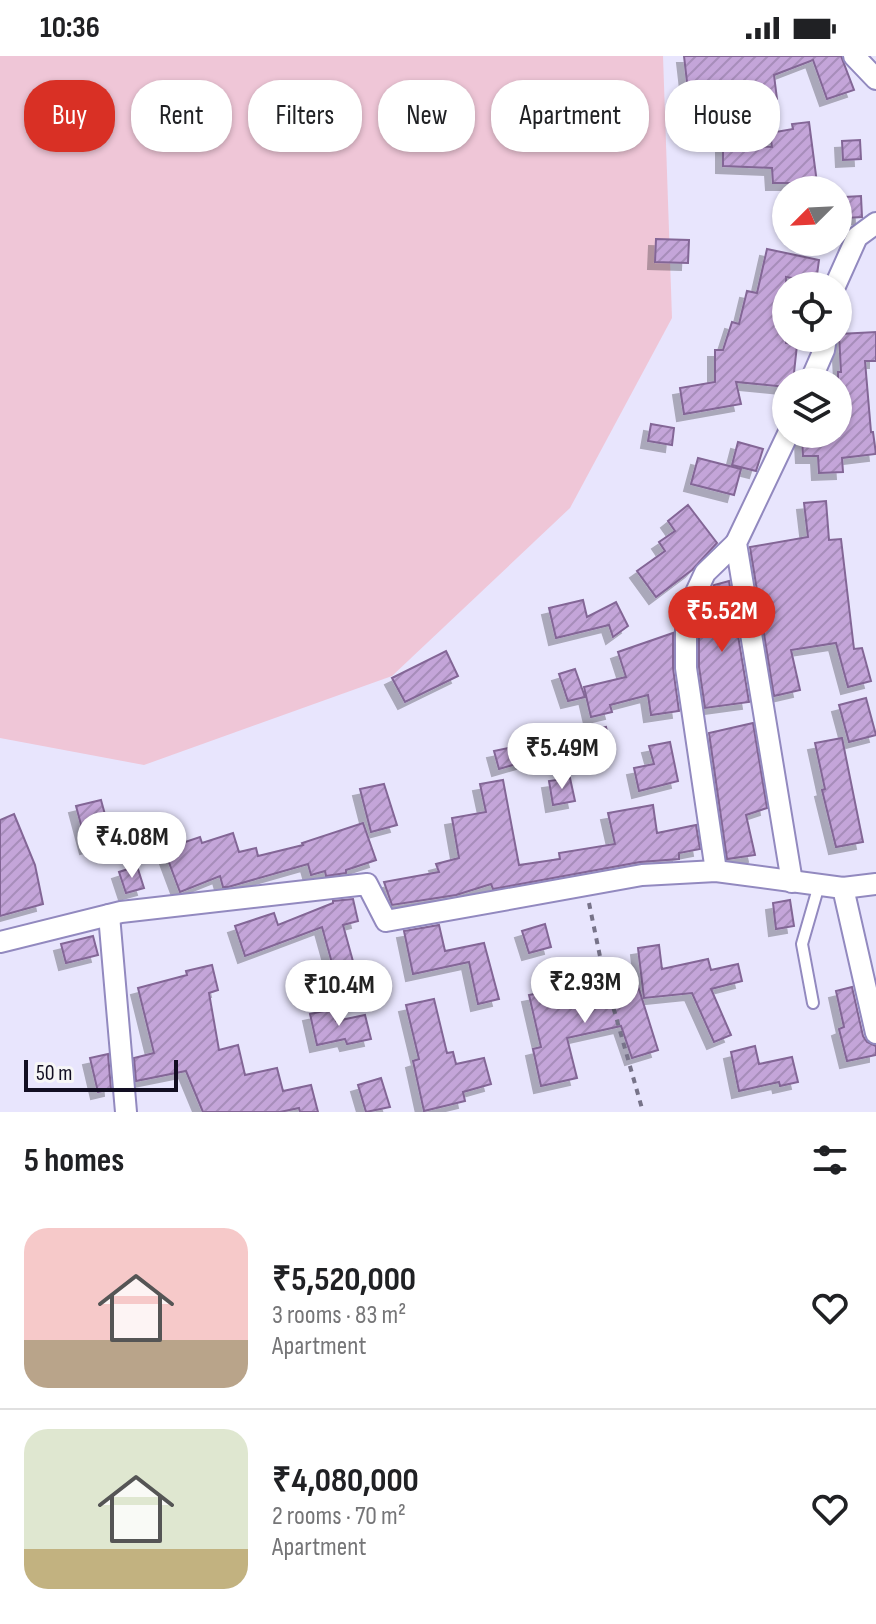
<!DOCTYPE html>
<html lang="en">
<head>
<meta charset="utf-8">
<style>
	:root { --surface:#fff; --page:#f2f2f2; --text:#202124; --muted:#757577; --line:#e0e0e0; --accent:#d93025 }
	body { margin:0; font-family:"Sofia Sans Condensed",sans-serif; background:var(--page); color:var(--text); height:100vh; display:flex; flex-direction:column; font-size:30px; white-space:nowrap }
	* { box-sizing:border-box; margin:0 }
	p { font-size:26px; color:var(--muted) }
	.icon { flex:none; width:44px; height:44px; fill:none; stroke:currentColor; stroke-width:2; stroke-linecap:round; stroke-linejoin:round }
	.map { position:relative; height:1056px; overflow:hidden }
	.sheet { display:flex; flex-direction:column; background:var(--surface); flex:1 }
	.sheet>* { flex:none }
	.top-card { position:absolute; left:24px; top:24px; width:828px; height:72px; display:flex; gap:16px }
	.needle { width:52px; rotate:246deg }
	.tools { position:absolute; left:772px; top:120px; display:grid; gap:16px }
	.tools a { display:grid; place-items:center; width:80px; height:80px; border-radius:50%; background:var(--surface); box-shadow:0 2px 6px #0004; font-size:40px }
	.scale { position:absolute; left:24px; bottom:20px; width:154px; box-sizing:border-box; padding-left:8px; border:4px solid #120e22; border-top:0; font-size:22px; line-height:28px; white-space:nowrap; color:#120e22; -webkit-text-stroke:6px #f6f6f6; paint-order:stroke }
	.price { position:absolute; translate:-50% -68px; padding:0 18px; border-radius:28px; background:#fff; color:#222; font-size:26px; line-height:52px; filter:drop-shadow(0 2px 4px #0008) }
	.price::after { content:''; position:absolute; left:50%; top:48px; width:24px; height:18px; margin-left:-12px; background:inherit; clip-path:polygon(0 0,100% 0,50% 100%) }
	.price.current { background:var(--accent); color:#fff }
	ul { padding:0; list-style:none }
	li { display:flex; align-items:center; gap:24px; height:200px; padding:0 24px }
	li+li { border-top:2px solid var(--line) }
	li span { display:grid; place-items:center; flex:none; width:224px; height:160px; border-radius:24px; color:#555 }
	li>.icon { margin-inline-start:auto }
	span .icon { width:96px; height:96px; fill:#fffc; stroke-width:1 }
	li b { font-size:34px }
	h2 { display:flex; justify-content:space-between; align-items:center; height:96px; padding:0 24px; font-size:34px }
	.pill { padding:0 28px; border-radius:32px; background:var(--surface); box-shadow:0 2px 6px #0004; font-size:28px; line-height:72px }
	.pill.current { background:var(--accent); color:#fff }
	.status { display:flex; justify-content:space-between; align-items:center; height:56px; padding:0 40px; background:var(--surface); direction:ltr }
	.status svg { height:22px; fill:currentColor }
	.map>svg:first-child { display:block }
</style>
</head>
<body>
<div class="status"><b>10:36</b><svg viewBox="0 0 49 12"><path d="M0 12V9h3v3zM5 12V6h3v6zM10 12V3h3v9zM15 12V0h3v12zM26 1h20v11H26zM47 4h2v5h-2z"/></svg></div>
<div class="map">
<svg width="876" height="1056" viewBox="0 0 876 1056">
	<defs>
		<pattern id="building-hatch" width="6" height="6" patternUnits="userSpaceOnUse" patternTransform="scale(2)"><rect width="6" height="6" fill="#c4a5d9"/><path d="M-1 1l2-2M0 6l6-6M5 7l2-2" fill="none" stroke="#a78dba"/></pattern>
		<filter id="shadow"><feDropShadow dx="-7" dy="7" stdDeviation="0" flood-color="#0004"/></filter>
	</defs>
	<rect width="100%" height="100%" fill="#e8e5fd"/>
	<polygon fill="#efc6d7" points="0,0 663,0 672,262 570,452 392,620 144,709 0,682"/>
	<g fill="url(#building-hatch)" stroke="#836696" stroke-width="2" filter="url(#shadow)">
		<polygon points="684,0 841,0 854,34 827,43 813,4 774,19 777,43 734,48 735,86 699,86 698,51 690,52"/>
		<polygon points="809,66 817,127 773,127 772,112 723,110 723,89 772,91 770,77 793,73 792,68"/>
		<polygon points="860,84 861,103 843,104 842,85"/>
		<polygon points="861,140 862,161 846,162 845,141"/>
		<polygon points="656,183 689,184 688,207 655,206"/>
		<polygon points="767,193 819,204 816,226 786,221 786,287 797,289 793,326 786,326 786,331 736,326 741,348 684,358 680,332 715,326 715,294 723,294 732,266 739,268 747,235 757,237"/>
		<polygon points="876,276 876,305 865,305 871,376 873,376 876,398 842,402 843,416 819,417 818,400 803,400 802,383 810,383 809,378 838,378 838,316 841,316 839,278"/>
		<polygon points="651,368 674,372 672,389 648,385"/>
		<polygon points="738,386 763,393 756,415 732,409"/>
		<polygon points="698,402 741,413 734,439 691,428"/>
		<polygon points="826,445 829,484 841,483 854,593 862,592 871,625 848,631 836,587 791,594 800,634 774,640 750,491 808,481 804,447"/>
		<polygon points="688,449 717,487 692,514 656,541 637,515 665,495 659,486 675,475 668,465"/>
		<polygon points="729,525 749,646 705,652 699,611 699,570 715,567 709,540 714,529"/>
		<polygon points="583,544 587,561 616,546 628,570 613,581 609,569 556,582 549,552"/>
		<polygon points="673,577 673,612 679,655 651,659 648,639 610,649 612,656 591,661 584,631 626,621 618,596"/>
		<polygon points="446,595 458,620 405,646 392,622"/>
		<polygon points="575,613 585,641 568,645 559,618"/>
		<polygon points="866,642 876,679 849,686 839,649"/>
		<polygon points="753,667 767,752 746,759 755,799 727,803 709,677"/>
		<polygon points="606,671 613,700 597,703 591,674"/>
		<polygon points="842,682 863,786 836,791 822,734 825,733 815,687"/>
		<polygon points="670,686 678,725 639,735 634,712 654,708 649,690"/>
		<polygon points="518,690 523,706 499,713 494,695"/>
		<polygon points="570,722 575,745 553,749 549,725"/>
		<polygon points="503,724 519,809 560,803 559,797 615,788 608,757 653,749 657,777 696,769 700,793 679,797 679,803 640,806 493,833 491,828 456,839 392,849 384,826 439,816 436,808 459,802 452,762 486,756 480,728"/>
		<polygon points="384,728 397,769 371,776 360,733"/>
		<polygon points="101,744 112,784 87,791 76,750"/>
		<polygon points="14,758 35,809 43,848 0,860 0,764"/>
		<polygon points="167,764 174,786 149,794 142,771"/>
		<polygon points="363,767 376,804 346,814 346,817 326,820 325,815 311,819 308,808 228,831 223,831 220,820 180,836 164,793 200,781 202,787 233,777 239,796 256,792 258,800 303,789 302,787"/>
		<polygon points="137,810 144,832 126,837 119,816"/>
		<polygon points="353,843 358,865 343,869 357,920 337,925 322,871 245,900 235,870 274,857 278,869 333,847 333,845"/>
		<polygon points="790,844 794,870 776,873 773,847"/>
		<polygon points="545,868 551,891 529,897 522,875"/>
		<polygon points="439,869 445,895 484,887 499,943 478,948 469,906 413,918 404,875"/>
		<polygon points="93,880 98,899 66,907 61,888"/>
		<polygon points="659,889 662,913 708,903 711,914 738,908 742,925 711,933 731,979 714,986 692,937 644,942 638,892"/>
		<polygon points="212,909 218,934 209,937 219,994 238,989 245,1019 277,1012 283,1035 311,1029 318,1056 300,1056 299,1052 280,1056 203,1056 186,1015 136,1025 134,1002 154,997 138,932 187,919 186,915"/>
		<polygon points="590,927 593,941 638,930 658,994 632,1002 621,970 567,982 577,1022 541,1030 533,993 541,991 529,939"/>
		<polygon points="852,931 863,980 867,986 876,990 876,999 847,1005 839,973 844,971 836,935"/>
		<polygon points="434,943 447,997 453,996 456,1008 484,1002 491,1028 463,1036 465,1045 424,1055 413,1005 419,1003 406,949"/>
		<polygon points="333,953 336,965 365,959 371,983 347,988 345,983 317,989 310,958"/>
		<polygon points="755,990 759,1008 792,1001 798,1026 780,1030 779,1026 739,1035 731,996"/>
		<polygon points="108,998 111,1033 98,1036 90,1002"/>
		<polygon points="381,1022 390,1051 366,1056 358,1029"/>
	</g>
	<g fill="none" stroke-linecap="round" stroke-linejoin="round">
		<g stroke="#9289bf" stroke-width="14">
			<polyline id="service" points="813,947 802,888 819,829"/>
		</g>
		<g stroke="#9289bf" stroke-width="24">
			<g id="minor">
				<polyline points="854,0 876,23"/>
				<polyline points="835,230 857,181 876,167"/>
				<polyline points="810,326 824,294 826,282"/>
				<polyline points="788,378 736,487 792,826"/>
				<polyline points="716,815 686,612 686,558 705,517 736,487"/>
				<polyline points="843,832 876,977"/>
				<polyline points="109,859 126,1056"/>
				<polyline points="0,886 121,856 367,828 386,865 642,819 716,815 843,832 876,828"/>
			</g>
		</g>
		<polyline stroke="#777389" stroke-width="4" stroke-dasharray="6 6" stroke-linecap="butt" points="589,847 603,915 643,1056"/>
		<use href="#service" stroke="#fff" stroke-width="10"/>
		<use href="#minor" stroke="#fff" stroke-width="20"/>
	</g>
</svg>
<div class="tools">
<a><svg class="needle" viewBox="-14 -14 28 28"><path d="M0-13l5 13h-10z" fill="#e53935"/><path d="M0 13l5-13h-10z" fill="#757577"/></svg></a>
<a><svg class="icon" aria-label="locate" viewBox="0 0 24 24"><circle cx="12" cy="12" r="6"/><path d="M12 2v4M12 18v4M2 12h4M18 12h4"/></svg></a>
<a><svg class="icon" aria-label="layers" viewBox="0 0 24 24"><path d="M12 4l9 5-9 5-9-5zM3 14l9 5 9-5"/></svg></a>
</div>
<div class="scale">50 m</div>
<b class="price current" style="left:722px;top:598px">₹5.52M</b>
<b class="price" style="left:562px;top:735px">₹5.49M</b>
<b class="price" style="left:132px;top:824px">₹4.08M</b>
<b class="price" style="left:585px;top:969px">₹2.93M</b>
<b class="price" style="left:339px;top:972px">₹10.4M</b>
<div class="top-card">
<a class="pill current">Buy</a>
<a class="pill">Rent</a>
<a class="pill">Filters</a>
<a class="pill">New</a>
<a class="pill">Apartment</a>
<a class="pill">House</a>
</div>
</div>
<section class="sheet">
<h2>5 homes<svg class="icon" aria-label="filters" viewBox="0 0 24 24"><path d="M4 7h16M4 17h16"/><circle cx="9" cy="7" r="2"/><circle cx="15" cy="17" r="2"/></svg></h2>
<ul>
<li><span style="background:linear-gradient(#f6c9c9 70%,#b9a48a 0)"><svg class="icon" aria-label="home" viewBox="0 0 24 24"><path d="M3 11l9-7 9 7M6 9v11h12V9"/></svg></span><div><b>₹5,520,000</b><p>3 rooms · 83 m²</p><p>Apartment</p></div><svg class="icon" aria-label="heart" viewBox="0 0 24 24"><path d="M12 20l-8-8c-3-5 5-10 8-4 3-6 11-1 8 4z"/></svg></li>
<li><span style="background:linear-gradient(#dfe7d0 75%,#c2b280 0)"><svg class="icon" aria-label="home" viewBox="0 0 24 24"><path d="M3 11l9-7 9 7M6 9v11h12V9"/></svg></span><div><b>₹4,080,000</b><p>2 rooms · 70 m²</p><p>Apartment</p></div><svg class="icon" aria-label="heart" viewBox="0 0 24 24"><path d="M12 20l-8-8c-3-5 5-10 8-4 3-6 11-1 8 4z"/></svg></li>
</ul>
</section>
</body>
</html>
